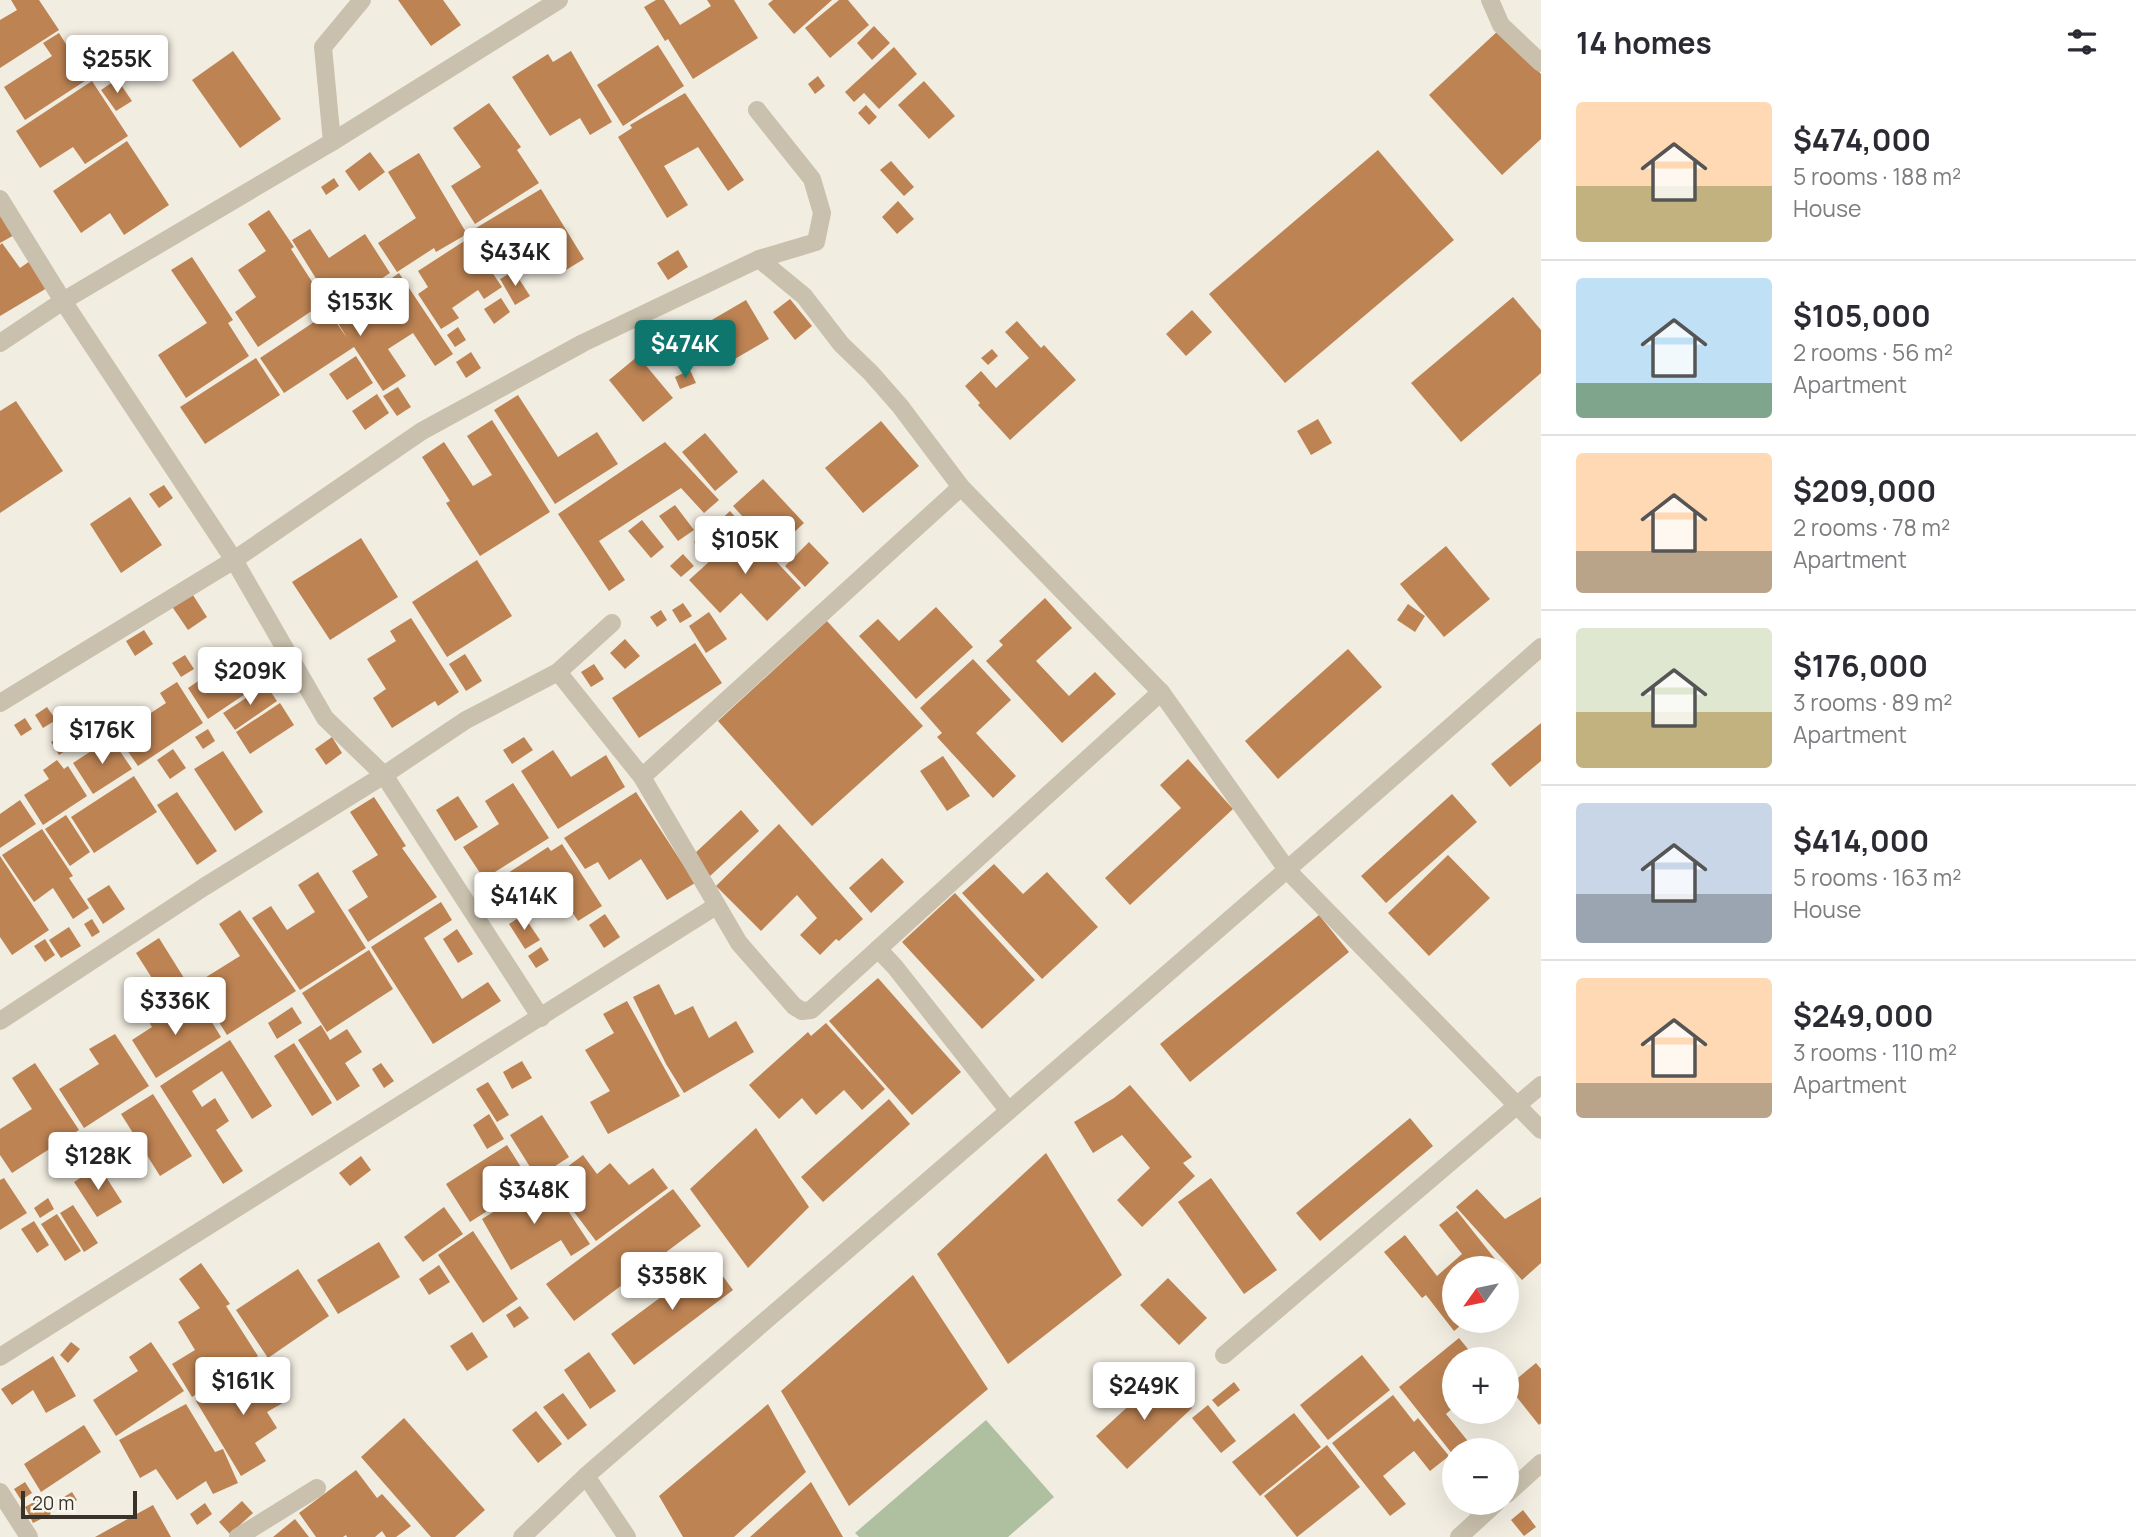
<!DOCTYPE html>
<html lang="en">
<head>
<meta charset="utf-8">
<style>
	:root { --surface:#fff; --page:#f7f7f7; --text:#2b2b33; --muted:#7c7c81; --line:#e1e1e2; --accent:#0f766e }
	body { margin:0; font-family:Manrope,sans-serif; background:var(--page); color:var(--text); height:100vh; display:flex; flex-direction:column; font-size:26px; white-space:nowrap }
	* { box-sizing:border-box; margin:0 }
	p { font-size:23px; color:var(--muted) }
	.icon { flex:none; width:38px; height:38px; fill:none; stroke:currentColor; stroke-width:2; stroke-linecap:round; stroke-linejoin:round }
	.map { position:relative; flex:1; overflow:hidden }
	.side { display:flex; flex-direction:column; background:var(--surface); width:595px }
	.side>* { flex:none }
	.needle { width:46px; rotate:237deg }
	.fabs { position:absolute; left:1442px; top:1256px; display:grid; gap:14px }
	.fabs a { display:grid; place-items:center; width:77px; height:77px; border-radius:50%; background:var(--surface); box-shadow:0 7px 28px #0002; font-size:35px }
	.scale { position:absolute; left:21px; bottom:18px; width:116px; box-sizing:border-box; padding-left:7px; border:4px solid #38322b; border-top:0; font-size:19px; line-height:24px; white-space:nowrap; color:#38322b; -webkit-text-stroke:5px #f9f6ed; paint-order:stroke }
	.price { position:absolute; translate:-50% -60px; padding:0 16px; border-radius:7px; background:#fff; color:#222; font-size:23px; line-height:46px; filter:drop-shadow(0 2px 4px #0008) }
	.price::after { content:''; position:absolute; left:50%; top:42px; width:21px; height:16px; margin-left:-10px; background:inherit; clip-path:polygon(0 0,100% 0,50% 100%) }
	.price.selected { background:var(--accent); color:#fff }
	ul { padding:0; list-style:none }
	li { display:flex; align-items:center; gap:21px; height:175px; padding:0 35px }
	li+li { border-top:2px solid var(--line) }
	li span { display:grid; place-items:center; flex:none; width:196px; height:140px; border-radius:7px; color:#555 }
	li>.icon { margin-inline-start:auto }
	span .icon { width:84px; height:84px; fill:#fffc; stroke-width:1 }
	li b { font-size:30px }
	h2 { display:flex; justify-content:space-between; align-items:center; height:84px; padding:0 35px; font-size:30px }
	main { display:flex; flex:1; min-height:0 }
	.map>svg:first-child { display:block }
</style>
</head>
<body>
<main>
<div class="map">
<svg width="1541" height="1537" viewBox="0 0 1541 1537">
	<rect width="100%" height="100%" fill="#f2ede1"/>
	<polygon fill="#afc0a1" points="986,1420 1054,1497 1008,1537 859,1537 855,1533"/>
	<g fill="#bd8353">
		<polygon points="11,0 39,0 59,30 0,68 0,20 17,10"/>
		<polygon points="398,0 443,0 461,25 431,46"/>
		<polygon points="656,0 664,0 680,25 711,6 707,0 734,0 758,38 693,79 668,39 665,41 644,7"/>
		<polygon points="773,0 832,0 794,34 768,4"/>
		<polygon points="839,0 848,0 869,25 830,58 805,28"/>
		<polygon points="874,26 890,43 872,60 857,43"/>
		<polygon points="1500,29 1541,74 1541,139 1502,175 1429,95"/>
		<polygon points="59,33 88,79 25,120 4,87 52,56 43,43"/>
		<polygon points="658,45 684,86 623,126 597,85"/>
		<polygon points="894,47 917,74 879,109 864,93 854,102 845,92"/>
		<polygon points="233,51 281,119 240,148 192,80"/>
		<polygon points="571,51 612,122 590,135 580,118 550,136 512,77 548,54 553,62"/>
		<polygon points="818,76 825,86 815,94 808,84"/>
		<polygon points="117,79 132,101 116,111 101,90"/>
		<polygon points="92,81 128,136 85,164 73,147 40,168 16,131"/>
		<polygon points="924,81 955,116 929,139 898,105"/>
		<polygon points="685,93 744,180 728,191 698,147 664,166 688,205 667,218 618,137 632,128 630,125"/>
		<polygon points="489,103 521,147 517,150 539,183 475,224 451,186 481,167 453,128"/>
		<polygon points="866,105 877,117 869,125 858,113"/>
		<polygon points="127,141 169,205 124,235 110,213 81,233 53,191"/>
		<polygon points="1378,150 1454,240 1285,383 1209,294"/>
		<polygon points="370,152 385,172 359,191 345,171"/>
		<polygon points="419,153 467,234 436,252 434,248 397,272 378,243 416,218 388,172"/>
		<polygon points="891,161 914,187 904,196 880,170"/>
		<polygon points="334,178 339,186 326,195 321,187"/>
		<polygon points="541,189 584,259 566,270 540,228 488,260 471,231"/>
		<polygon points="898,201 914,219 897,234 882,217"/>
		<polygon points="269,210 294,247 291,249 325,302 258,347 235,312 256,297 238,270 266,251 248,224"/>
		<polygon points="0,212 16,234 0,243"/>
		<polygon points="310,229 329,258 365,234 390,273 335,309 292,240"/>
		<polygon points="469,238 502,287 484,299 478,290 452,308 459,318 441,329 418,294 428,287 418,271"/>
		<polygon points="2,243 20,268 30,261 47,288 0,316 0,245"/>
		<polygon points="678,250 688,267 668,280 657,263"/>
		<polygon points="192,257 233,320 228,323 249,356 186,398 158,355 207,323 171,270"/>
		<polygon points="514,271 530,296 515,305 500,279"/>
		<polygon points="399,273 453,354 435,366 413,333 388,349 406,376 383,391 354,347 284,393 260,358 329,312 347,338 334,316 383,287 382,285"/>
		<polygon points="1513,297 1541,330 1541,373 1461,442 1411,383"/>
		<polygon points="501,298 510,312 494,324 484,309"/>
		<polygon points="790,299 812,326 795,340 773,312"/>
		<polygon points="746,300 769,339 733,360 710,321"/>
		<polygon points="1192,310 1212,332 1186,356 1166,334"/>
		<polygon points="1017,321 1041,348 1044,345 1076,380 1010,440 978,405 980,403 965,386 981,371 996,388 1029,358 1005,332"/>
		<polygon points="458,327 466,340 455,347 447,335"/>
		<polygon points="992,349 998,356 988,365 981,358"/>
		<polygon points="471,352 481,368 466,378 456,362"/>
		<polygon points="356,356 373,383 347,400 329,374"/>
		<polygon points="638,356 673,398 643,422 609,380"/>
		<polygon points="256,358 280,395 205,444 180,407"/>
		<polygon points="690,370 696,383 680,389 675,377"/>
		<polygon points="398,387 411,407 397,416 383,396"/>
		<polygon points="377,394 389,413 365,430 352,411"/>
		<polygon points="518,395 558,457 597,432 618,464 555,504 494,410"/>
		<polygon points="16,401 63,471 0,513 0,411"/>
		<polygon points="1318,419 1332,443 1311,455 1297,431"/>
		<polygon points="492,420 550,512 480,556 446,503 450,501 422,457 444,442 473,486 492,475 467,436"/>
		<polygon points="881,421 919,466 863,513 825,468"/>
		<polygon points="705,433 738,472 715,491 682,452"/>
		<polygon points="665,442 719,500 704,513 681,488 599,541 625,580 609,591 558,514"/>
		<polygon points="763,479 804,523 774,551 733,506"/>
		<polygon points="164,485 173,498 159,508 149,494"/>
		<polygon points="130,497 162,545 121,573 90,524"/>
		<polygon points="675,505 694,530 678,541 659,516"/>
		<polygon points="730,511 738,520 723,535 714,526"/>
		<polygon points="642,520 664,547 651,558 628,531"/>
		<polygon points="742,525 801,588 767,621 741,593 720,613 689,580 711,560 708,557"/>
		<polygon points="703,533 711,542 702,550 694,542"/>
		<polygon points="361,538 398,597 330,640 292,582"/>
		<polygon points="809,542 829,563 805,587 785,566"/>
		<polygon points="1446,546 1490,599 1444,637 1400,584"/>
		<polygon points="683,554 694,566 681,577 670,566"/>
		<polygon points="477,560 512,616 447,657 412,602"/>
		<polygon points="191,592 207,617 188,630 171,605"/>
		<polygon points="1045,598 1072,628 1036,661 1069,696 1095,672 1116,694 1062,743 986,661 1003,645 999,641"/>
		<polygon points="683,603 692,616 680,623 672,610"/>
		<polygon points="1408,604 1425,616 1415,632 1397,620"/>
		<polygon points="936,607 973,647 916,699 859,636 878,619 899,641"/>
		<polygon points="661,610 667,620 657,627 650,617"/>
		<polygon points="709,612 727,639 706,653 689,626"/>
		<polygon points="411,618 459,692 438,706 435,701 392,728 373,698 386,689 367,659 396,641 390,631"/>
		<polygon points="827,621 923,726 812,826 718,721"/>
		<polygon points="144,630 153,644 135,656 126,641"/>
		<polygon points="625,639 640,656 625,669 610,653"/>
		<polygon points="695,643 722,683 639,738 612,698"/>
		<polygon points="1348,649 1382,687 1278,779 1245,741"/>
		<polygon points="243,651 263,682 208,719 188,688"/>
		<polygon points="465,654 482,681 466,691 449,664"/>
		<polygon points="185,655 194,669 181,677 172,663"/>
		<polygon points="973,659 1011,700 976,733 1016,776 993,798 937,737 942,733 920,708"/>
		<polygon points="594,664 604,679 591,687 581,672"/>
		<polygon points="177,682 203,723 138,766 107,721 121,711 131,726 166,703 160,693"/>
		<polygon points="266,685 277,701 235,730 223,713"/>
		<polygon points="280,703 294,725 250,754 236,732"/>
		<polygon points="47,707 56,720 43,728 35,715"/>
		<polygon points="25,718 32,729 21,736 14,725"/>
		<polygon points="1541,723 1541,761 1510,787 1491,764"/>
		<polygon points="208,729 215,741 203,749 195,737"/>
		<polygon points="68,730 77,743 59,755 51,742"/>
		<polygon points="332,737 342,753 326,765 315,749"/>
		<polygon points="524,737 533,750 512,764 503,750"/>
		<polygon points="111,738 132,769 93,794 73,763"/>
		<polygon points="173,749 186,768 170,779 157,760"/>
		<polygon points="553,750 571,777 606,755 625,787 558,829 521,771"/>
		<polygon points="223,751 263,812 235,831 194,769"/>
		<polygon points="943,756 970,796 947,811 920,771"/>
		<polygon points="1188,759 1233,809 1130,905 1105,878 1181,808 1160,785"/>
		<polygon points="57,760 64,769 68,766 87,796 43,825 24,795 49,779 43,770"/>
		<polygon points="134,776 157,812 94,853 71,817"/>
		<polygon points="513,783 549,838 484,879 463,847 499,824 485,801"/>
		<polygon points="177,792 217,851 197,865 157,805"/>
		<polygon points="636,792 695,883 667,900 641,859 609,880 598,862 585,869 564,838"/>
		<polygon points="1452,794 1477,822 1386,903 1361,876"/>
		<polygon points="458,796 478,827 455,841 436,810"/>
		<polygon points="374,797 406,846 402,848 437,897 368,942 348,910 368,897 352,871 378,855 350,812"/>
		<polygon points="20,800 36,824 0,848 0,814"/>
		<polygon points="741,810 759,831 710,876 692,856"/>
		<polygon points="66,815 90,852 70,866 45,829"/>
		<polygon points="779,824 863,919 839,941 836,939 820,955 800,935 817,918 797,895 761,931 716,886"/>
		<polygon points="42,829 73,876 69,878 89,908 73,919 53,888 34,902 2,855"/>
		<polygon points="562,844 602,906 578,921 550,879 503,909 488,886 548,847 551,851"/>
		<polygon points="1448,855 1490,898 1429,956 1388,913"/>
		<polygon points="0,856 49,930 12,955 0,937"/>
		<polygon points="882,858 904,882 871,913 849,888"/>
		<polygon points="994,864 1023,894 1047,872 1098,927 1042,979 962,893"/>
		<polygon points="318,872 366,948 300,990 252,918 271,906 287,930 315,912 298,885"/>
		<polygon points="109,885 125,909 103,924 87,899"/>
		<polygon points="955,893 1035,980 982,1029 902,942"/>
		<polygon points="441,902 452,920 424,938 462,999 488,982 501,1001 433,1044 371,947"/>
		<polygon points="240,910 296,991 227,1035 195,984 240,956 219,924"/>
		<polygon points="605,914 620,937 604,948 589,925"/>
		<polygon points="523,915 540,940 525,949 509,924"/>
		<polygon points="1319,915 1349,952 1190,1082 1160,1044"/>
		<polygon points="92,919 100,932 92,937 84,924"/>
		<polygon points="69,927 81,946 61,958 49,940"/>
		<polygon points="457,929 473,954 458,963 443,939"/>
		<polygon points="159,938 194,994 171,1008 136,953"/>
		<polygon points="45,939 55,955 45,962 34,946"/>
		<polygon points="541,947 549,960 536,968 528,956"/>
		<polygon points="369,950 393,989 327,1032 302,993"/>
		<polygon points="878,978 961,1072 912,1115 829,1021"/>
		<polygon points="659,984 675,1015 693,1006 709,1038 736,1021 754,1052 684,1093 666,1064 633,997"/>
		<polygon points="197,998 221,1037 156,1078 132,1040 152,1027 146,1017 165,1005 172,1015"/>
		<polygon points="627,1001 680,1096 608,1134 590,1102 610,1091 585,1050 614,1033 603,1014"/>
		<polygon points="292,1007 302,1023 277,1039 268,1023"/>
		<polygon points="826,1023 885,1089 862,1110 844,1090 816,1115 802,1098 779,1119 749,1085 808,1032 811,1036"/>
		<polygon points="321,1025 330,1040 347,1029 362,1052 345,1063 360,1086 337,1101 298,1040"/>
		<polygon points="115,1034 149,1086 84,1128 59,1089 99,1064 89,1049"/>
		<polygon points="230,1040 272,1106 252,1119 222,1071 192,1091 202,1107 215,1098 229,1121 216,1130 243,1171 223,1184 160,1086"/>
		<polygon points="294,1043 332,1103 312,1116 274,1056"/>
		<polygon points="522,1061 532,1078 512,1089 503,1072"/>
		<polygon points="35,1063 79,1130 12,1173 0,1155 0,1129 32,1109 12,1078"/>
		<polygon points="381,1063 394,1081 384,1088 372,1069"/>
		<polygon points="488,1082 509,1115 497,1122 476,1089"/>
		<polygon points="1130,1085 1192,1157 1183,1163 1195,1176 1142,1227 1117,1200 1150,1168 1122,1135 1093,1153 1074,1122 1114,1098"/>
		<polygon points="153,1094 192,1156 160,1176 121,1114"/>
		<polygon points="889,1099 910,1124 823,1202 801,1177"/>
		<polygon points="489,1114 504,1139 487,1149 473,1125"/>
		<polygon points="542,1115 569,1157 537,1178 510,1135"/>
		<polygon points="1410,1118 1433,1146 1320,1241 1296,1213"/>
		<polygon points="756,1128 809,1207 748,1268 690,1189"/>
		<polygon points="507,1145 531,1183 470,1222 446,1184"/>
		<polygon points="1046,1153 1122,1275 1008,1364 937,1254"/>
		<polygon points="583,1155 597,1174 610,1163 629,1185 653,1168 668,1188 596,1241 550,1180"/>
		<polygon points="361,1156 371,1170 350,1186 339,1173"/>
		<polygon points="99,1166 122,1202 97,1217 74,1182"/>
		<polygon points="4,1178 27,1213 0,1230 0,1180"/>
		<polygon points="1211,1178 1277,1270 1244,1294 1178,1202"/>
		<polygon points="547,1179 590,1244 571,1256 561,1240 511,1270 482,1219"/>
		<polygon points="673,1189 701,1226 574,1321 546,1284"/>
		<polygon points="1477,1189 1505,1219 1541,1197 1541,1263 1522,1280 1456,1207"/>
		<polygon points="48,1198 54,1209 40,1218 34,1208"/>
		<polygon points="73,1205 98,1243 84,1252 60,1213"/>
		<polygon points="444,1207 463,1234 423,1262 404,1237"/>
		<polygon points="1457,1211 1503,1269 1454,1269 1454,1321 1466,1321 1454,1331 1426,1295 1422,1298 1384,1252 1405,1235 1437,1276 1462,1254 1439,1225"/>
		<polygon points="57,1214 81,1251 65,1261 41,1224"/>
		<polygon points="34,1221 49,1245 37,1253 21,1229"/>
		<polygon points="473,1231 518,1299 483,1323 438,1255"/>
		<polygon points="379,1242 400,1277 338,1314 317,1280"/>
		<polygon points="711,1260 733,1290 634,1365 611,1334"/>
		<polygon points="201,1263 230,1304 226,1306 258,1356 192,1397 172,1364 195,1350 178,1322 200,1308 179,1279"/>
		<polygon points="439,1265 450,1282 429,1295 419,1279"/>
		<polygon points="298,1269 329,1316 268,1358 236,1310"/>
		<polygon points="913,1275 988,1389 849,1506 781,1391"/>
		<polygon points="1168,1278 1207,1318 1179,1345 1140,1305"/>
		<polygon points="520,1306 529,1318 514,1328 506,1315"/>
		<polygon points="472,1332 488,1357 467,1371 450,1346"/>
		<polygon points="1459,1338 1472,1354 1474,1353 1480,1360 1454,1360 1454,1407 1446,1414 1471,1445 1464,1451 1454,1451 1454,1456 1399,1387"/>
		<polygon points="71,1342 80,1349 68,1363 60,1355"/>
		<polygon points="151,1342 184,1391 116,1436 93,1400 138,1371 129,1357"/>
		<polygon points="589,1352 616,1391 590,1409 564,1370"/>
		<polygon points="1362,1355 1390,1390 1328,1440 1300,1405"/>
		<polygon points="53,1356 76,1396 46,1413 33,1390 12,1405 1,1389"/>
		<polygon points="1536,1363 1541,1369 1541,1423 1539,1425 1508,1386"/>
		<polygon points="266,1367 286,1401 267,1412 277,1428 255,1443 266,1461 241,1476 196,1401 221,1386 223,1390 241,1377 244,1381"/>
		<polygon points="1162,1375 1192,1408 1127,1469 1096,1436"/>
		<polygon points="1234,1382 1240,1390 1218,1407 1212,1400"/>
		<polygon points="563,1393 587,1425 568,1440 543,1407"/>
		<polygon points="1393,1395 1414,1422 1418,1418 1449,1456 1430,1471 1414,1451 1383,1476 1406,1504 1390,1516 1332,1443"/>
		<polygon points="186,1404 215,1452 223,1449 238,1483 213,1494 206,1481 177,1500 156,1469 140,1478 119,1440"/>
		<polygon points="768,1404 806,1472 734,1537 683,1537 659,1496"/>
		<polygon points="1208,1405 1236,1441 1221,1453 1192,1418"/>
		<polygon points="536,1411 562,1444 538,1463 512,1430"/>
		<polygon points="1294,1413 1321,1447 1260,1496 1232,1462"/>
		<polygon points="404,1418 485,1510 455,1537 431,1537 361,1457"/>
		<polygon points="84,1425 101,1452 41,1492 24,1464"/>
		<polygon points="1327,1445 1360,1487 1297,1537 1264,1496"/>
		<polygon points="356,1470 377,1498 382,1494 411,1526 396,1537 386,1537 382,1531 375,1537 347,1537 346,1535 343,1537 316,1537 299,1513"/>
		<polygon points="25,1482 32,1493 21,1500 14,1489"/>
		<polygon points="811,1482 843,1537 750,1537"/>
		<polygon points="72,1492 77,1500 65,1509 59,1500"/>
		<polygon points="43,1497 51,1514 33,1523 25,1507"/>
		<polygon points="242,1501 253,1513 230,1534 219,1522"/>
		<polygon points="205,1503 212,1514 197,1525 190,1514"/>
		<polygon points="153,1505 171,1537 95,1537"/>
		<polygon points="1523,1510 1536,1527 1524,1536 1511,1520"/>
		<polygon points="295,1519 309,1537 273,1537"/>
	</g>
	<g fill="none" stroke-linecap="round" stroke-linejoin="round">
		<g stroke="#c9c0ad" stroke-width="18">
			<polyline points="1490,0 1501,25 1541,63"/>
			<polyline points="757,110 812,179 822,213 816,242 759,259"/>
			<polyline points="332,142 323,47 362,0"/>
			<polyline points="0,199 63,301 234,560 325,718 384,775 541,1018"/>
			<polyline points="0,343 63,301 332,142 559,0"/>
			<polyline points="558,672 642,777 739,943 794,1006 802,1011 811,1010 878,949 895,967 1008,1110"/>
			<polyline points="0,703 234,560 422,431 583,343 759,259 804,296 841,344 871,373 900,406 961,487 1161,692 1288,871 1541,1130"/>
			<polyline points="642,777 961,487"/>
			<polyline points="878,949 1161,692"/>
			<polyline points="0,1021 204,887 384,775 466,720 558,672 612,623"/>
			<polyline points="1224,1355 1541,1085"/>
			<polyline points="0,1357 716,906"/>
			<polyline points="586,1476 627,1537"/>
			<polyline points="0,1492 29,1537"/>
			<polyline points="1507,1494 1541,1463"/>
			<polyline points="238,1537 317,1488"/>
			<path d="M522,1537L586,1476C904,1200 1226,926 1541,647"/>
			<polyline points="1459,1537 1496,1503"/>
		</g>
	</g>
</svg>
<div class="fabs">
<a><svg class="needle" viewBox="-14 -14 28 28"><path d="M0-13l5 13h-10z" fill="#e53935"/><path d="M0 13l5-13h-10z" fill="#7c7c81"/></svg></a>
<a>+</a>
<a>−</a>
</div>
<div class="scale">20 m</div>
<b class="price" style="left:117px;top:95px">$255K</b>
<b class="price" style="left:515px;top:288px">$434K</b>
<b class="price" style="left:360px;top:338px">$153K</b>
<b class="price selected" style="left:685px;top:380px">$474K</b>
<b class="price" style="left:745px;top:576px">$105K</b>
<b class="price" style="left:250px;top:707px">$209K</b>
<b class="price" style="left:102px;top:766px">$176K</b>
<b class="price" style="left:524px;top:932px">$414K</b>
<b class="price" style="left:175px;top:1037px">$336K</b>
<b class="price" style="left:98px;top:1192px">$128K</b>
<b class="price" style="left:534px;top:1226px">$348K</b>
<b class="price" style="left:672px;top:1312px">$358K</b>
<b class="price" style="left:243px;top:1417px">$161K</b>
<b class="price" style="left:1144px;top:1422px">$249K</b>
</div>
<section class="side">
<h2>14 homes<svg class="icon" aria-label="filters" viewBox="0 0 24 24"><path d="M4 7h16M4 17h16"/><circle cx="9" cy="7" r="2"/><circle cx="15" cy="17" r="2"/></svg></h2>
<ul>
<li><span style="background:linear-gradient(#ffd9b3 60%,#c2b280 0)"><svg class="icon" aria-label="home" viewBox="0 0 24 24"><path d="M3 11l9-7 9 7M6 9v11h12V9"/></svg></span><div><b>$474,000</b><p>5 rooms · 188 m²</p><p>House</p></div></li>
<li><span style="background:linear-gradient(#bfe0f5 75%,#7fa58c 0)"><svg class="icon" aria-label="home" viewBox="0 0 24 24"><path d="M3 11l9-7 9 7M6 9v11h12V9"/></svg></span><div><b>$105,000</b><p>2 rooms · 56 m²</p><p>Apartment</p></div></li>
<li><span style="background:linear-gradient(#ffd9b3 70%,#b9a48a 0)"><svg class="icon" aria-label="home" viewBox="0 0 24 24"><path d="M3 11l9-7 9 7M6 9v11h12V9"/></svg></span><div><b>$209,000</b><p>2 rooms · 78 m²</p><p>Apartment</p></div></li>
<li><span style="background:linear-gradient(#dfe7d0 60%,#c2b280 0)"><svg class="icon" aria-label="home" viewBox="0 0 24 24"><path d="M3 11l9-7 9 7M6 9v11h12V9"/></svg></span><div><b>$176,000</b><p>3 rooms · 89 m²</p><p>Apartment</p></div></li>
<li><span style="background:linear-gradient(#c9d6e8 65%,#9aa5b1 0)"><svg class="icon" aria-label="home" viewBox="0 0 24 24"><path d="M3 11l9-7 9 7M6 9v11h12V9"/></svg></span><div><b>$414,000</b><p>5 rooms · 163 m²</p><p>House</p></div></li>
<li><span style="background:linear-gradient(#ffd9b3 75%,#b9a48a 0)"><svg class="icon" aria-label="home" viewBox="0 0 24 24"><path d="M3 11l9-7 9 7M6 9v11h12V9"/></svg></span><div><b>$249,000</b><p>3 rooms · 110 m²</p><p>Apartment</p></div></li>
</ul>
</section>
</main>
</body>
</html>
